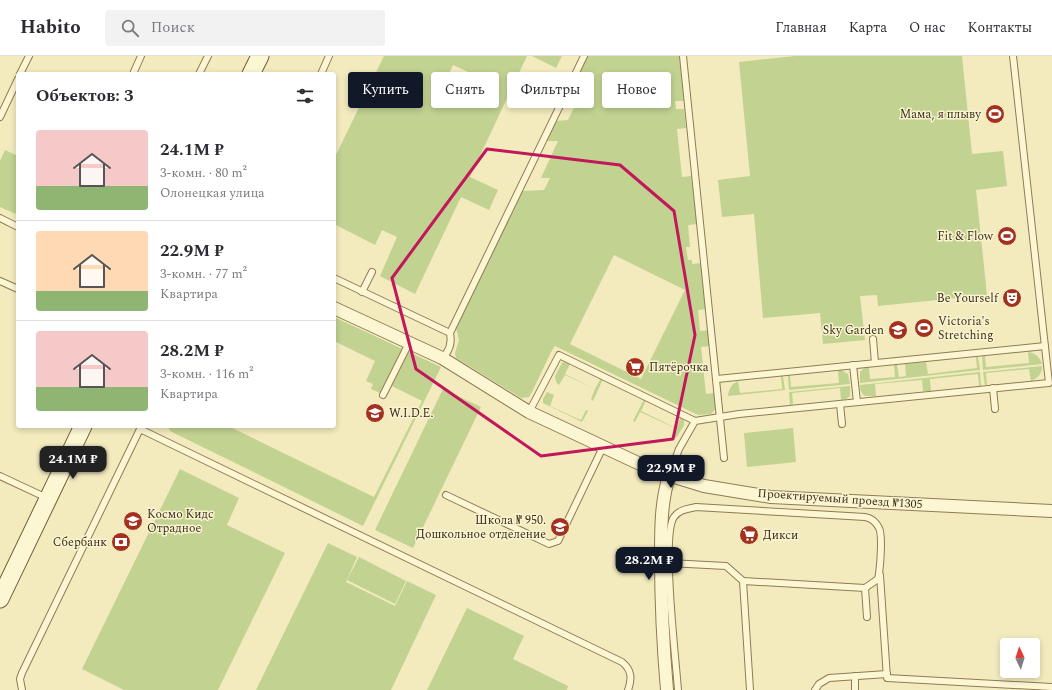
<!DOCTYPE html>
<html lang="ru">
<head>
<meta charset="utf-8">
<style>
	:root { --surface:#fff; --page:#f2f2f3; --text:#2b2b33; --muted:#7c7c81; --line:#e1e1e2; --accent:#111827 }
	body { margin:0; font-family:Spectral,serif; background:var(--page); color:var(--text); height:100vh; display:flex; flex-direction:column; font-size:15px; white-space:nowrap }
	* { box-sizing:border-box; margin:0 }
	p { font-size:13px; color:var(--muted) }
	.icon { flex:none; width:22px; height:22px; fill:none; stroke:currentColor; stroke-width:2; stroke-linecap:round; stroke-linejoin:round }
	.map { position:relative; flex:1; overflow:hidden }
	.sheet { position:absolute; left:16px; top:16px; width:320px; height:356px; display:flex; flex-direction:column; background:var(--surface); border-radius:4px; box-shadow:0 2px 6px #0003 }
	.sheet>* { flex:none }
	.guide { position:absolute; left:348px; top:16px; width:380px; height:36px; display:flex; gap:8px }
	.needle { width:26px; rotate:356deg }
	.controls { position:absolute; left:1000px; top:582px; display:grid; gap:8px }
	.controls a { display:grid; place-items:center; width:40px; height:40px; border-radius:4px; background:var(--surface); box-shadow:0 2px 6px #0003; font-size:20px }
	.price { position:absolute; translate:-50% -34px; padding:0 9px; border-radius:8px; background:var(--accent); color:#fff; font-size:13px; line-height:26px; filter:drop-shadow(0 1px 2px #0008) }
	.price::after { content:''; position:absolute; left:50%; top:24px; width:12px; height:9px; margin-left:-6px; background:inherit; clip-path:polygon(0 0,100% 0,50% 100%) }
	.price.current { background:#222; color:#fff }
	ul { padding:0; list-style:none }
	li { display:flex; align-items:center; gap:12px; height:100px; padding:0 20px }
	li+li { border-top:1px solid var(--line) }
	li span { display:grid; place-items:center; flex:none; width:112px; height:80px; border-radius:4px; color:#555 }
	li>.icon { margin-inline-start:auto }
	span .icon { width:48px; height:48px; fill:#fffc; stroke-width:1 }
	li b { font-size:17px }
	h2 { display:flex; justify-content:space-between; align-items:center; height:48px; padding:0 20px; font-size:17px }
	.chip { padding:0 14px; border-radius:4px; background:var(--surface); box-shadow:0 2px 6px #0003; font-size:14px; line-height:36px }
	.chip.current { background:var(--accent); color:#fff }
	header { display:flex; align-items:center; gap:24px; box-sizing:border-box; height:56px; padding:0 20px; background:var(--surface); border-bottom:1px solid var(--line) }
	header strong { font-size:19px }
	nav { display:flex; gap:22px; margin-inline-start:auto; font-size:14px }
	.search { width:280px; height:36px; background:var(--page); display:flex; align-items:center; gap:10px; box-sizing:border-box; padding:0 14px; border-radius:4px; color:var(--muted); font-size:15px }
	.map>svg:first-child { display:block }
</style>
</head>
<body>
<header>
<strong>Habito</strong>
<div class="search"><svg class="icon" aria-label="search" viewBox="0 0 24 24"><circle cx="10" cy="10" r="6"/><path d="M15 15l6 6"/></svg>Поиск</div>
<nav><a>Главная</a><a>Карта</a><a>О нас</a><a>Контакты</a></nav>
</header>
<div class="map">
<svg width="1052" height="634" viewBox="0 0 1052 634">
	<rect width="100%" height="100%" fill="#f3ebbe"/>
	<g fill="#c1d291" fill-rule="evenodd">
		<path d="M384,0H527L470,121L498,134L489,154L461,141L415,238L380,220L397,181L382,174L375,189L334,168V103ZM453,9L479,21L469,44L443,31Z"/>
		<polygon points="532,0 562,0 556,12"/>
		<path d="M587,0H679L684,45H675L676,53H684L686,72L677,73L682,121L691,120L697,168L688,169L690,191H686L688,204H692V208L701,207L707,253L698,254L700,275L709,274L710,290L701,291L706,338L715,337L717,351L711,358L698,359L555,290L551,296L532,336L529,341L521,342L456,302L455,297L459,284L456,272L522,135L544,134L550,122H541L558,85H546L556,65L568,64L586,26L574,27ZM614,199L685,234L641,323L570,288Z"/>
		<polygon points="795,0 962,0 972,98 1003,95 1007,130 976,134 987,239 878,250 877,239 860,240 865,284 823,288 820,257 763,262 754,158 722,161 718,124 750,120 739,6"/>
		<polygon points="5,94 18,100 18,159 0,151 0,105"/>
		<polygon points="334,261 441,311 363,470 170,375 168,370 228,370 374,441 422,345 392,330 387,340 371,333 373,328 366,325 375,305 334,285"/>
		<path d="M1028,296C1035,297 1040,301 1042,308L983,314L982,300H985L986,311L1029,307Z"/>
		<polygon points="976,301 978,301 980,314 860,327 860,316 864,312 869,312 870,323 895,321 894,309 897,309 899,321 906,320 905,308 926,306 928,318 977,312"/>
		<polygon points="564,306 570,308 565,318 595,333 601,322 603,323 593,345 591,343 595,333 565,319 559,329 556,326 555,320 562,307"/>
		<path d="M1042,310C1042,318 1038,322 1031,325L1029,313L986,317L987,329H985L983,316Z"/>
		<polygon points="841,314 848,318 850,328 789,334 788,320 790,320 791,331 839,327 838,315"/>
		<path d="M980,316L981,330H979L978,318L930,323L931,335H923L922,324L875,328L876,340H865C861,337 860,334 860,329Z"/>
		<path d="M781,320H783L785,334L728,340C729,332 732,328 738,325L740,337L782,333Z"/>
		<polygon points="850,330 850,340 846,343 841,344 840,332 792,337 793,348 790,349 789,336"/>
		<polygon points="443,333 481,351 413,492 375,474"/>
		<polygon points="547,336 554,339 550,350 576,362 581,364 586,354 588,355 582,366 543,347 543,343"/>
		<polygon points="644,343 646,344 641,355 676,372 681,361 684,364 684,369 677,381 671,383 675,372 640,356 635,366 633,365"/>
		<polygon points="793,372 796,406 747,411 744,377"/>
		<polygon points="180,413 239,442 227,469 285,497 218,634 124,634 82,613"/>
		<polygon points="328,487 357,501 346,526 395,550 407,525 436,539 391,634 256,634"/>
		<polygon points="359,501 406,525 395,548 347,524"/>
		<polygon points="467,552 524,580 513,603 568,630 567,634 427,634"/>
	</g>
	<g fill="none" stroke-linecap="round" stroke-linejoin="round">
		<g stroke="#8e7b55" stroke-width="8">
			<g id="lane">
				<polyline points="683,0 724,402"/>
				<polyline points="20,18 29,0"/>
				<polyline points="133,18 141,0"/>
				<polyline points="199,18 208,0"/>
				<polyline points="321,18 329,0"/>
				<polyline points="0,61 18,23"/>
				<polyline points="0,162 18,171"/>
				<path d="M334,222L450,277C452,287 450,295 442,302"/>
				<polyline points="0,225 18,233"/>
				<polyline points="362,236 372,216"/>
				<polyline points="450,277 584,0"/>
				<polyline points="873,283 875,307"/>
				<polyline points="853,309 857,346"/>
				<polyline points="717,323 1045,290"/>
				<polyline points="993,332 995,353"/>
				<polyline points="383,339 409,287"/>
				<polyline points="840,348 842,368"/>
				<polyline points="529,356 559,299 695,365"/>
				<polyline points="0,420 47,442"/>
				<polyline points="669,420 679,393 695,365 739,358 1049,327 1013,0"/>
				<polyline points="446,439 549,488 558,485 603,391"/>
				<path d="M669,507L726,510L743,525L865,532L878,523C880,514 883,480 879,472C876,466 871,462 865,461L696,451C688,453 680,453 674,461C661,479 676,605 678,634"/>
				<polyline points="880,519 887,622 1052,631"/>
				<polyline points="743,525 750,634"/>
				<polyline points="865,532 867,561"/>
				<polyline points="855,620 855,634"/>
				<path d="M22,634L20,623L22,617L140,373L622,606C632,614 632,623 628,634"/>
				<polyline points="815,634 819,628 829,622 887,618"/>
			</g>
		</g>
		<g stroke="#8e7b55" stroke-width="14">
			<g id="street">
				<polyline points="334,252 442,302 529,356 655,415 704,430 771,441 1052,455"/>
				<path d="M667,634C663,589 661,544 661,499C661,472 661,446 669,420"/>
			</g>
		</g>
		<g stroke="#6f5c38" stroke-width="19">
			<g id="secondary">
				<polyline points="251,18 260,0"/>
				<polyline points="0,543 83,370"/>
			</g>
		</g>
		<use href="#lane" stroke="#fdf6d3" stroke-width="6"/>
		<use href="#street" stroke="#fdf6d3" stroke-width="12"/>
		<use href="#secondary" stroke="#fdf6d3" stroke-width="17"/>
	</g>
	<path fill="none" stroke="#c2185b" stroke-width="3" stroke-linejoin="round" d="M487,93L620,109L674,155L695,279L673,383L541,400L416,313L392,222Z"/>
	<defs>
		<g id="stadium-disc" transform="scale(1)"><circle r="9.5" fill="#a4311e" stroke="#f9f3cf"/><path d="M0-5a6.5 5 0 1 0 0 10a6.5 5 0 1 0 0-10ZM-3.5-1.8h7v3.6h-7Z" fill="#fff"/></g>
		<g id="theatre-disc" transform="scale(1)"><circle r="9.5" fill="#a4311e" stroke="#f9f3cf"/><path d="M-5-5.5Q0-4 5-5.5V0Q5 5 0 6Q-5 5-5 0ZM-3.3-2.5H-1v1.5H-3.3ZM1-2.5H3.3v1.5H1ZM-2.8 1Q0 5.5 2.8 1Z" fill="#fff"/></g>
		<g id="school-disc" transform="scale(1)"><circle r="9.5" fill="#a4311e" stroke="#f9f3cf"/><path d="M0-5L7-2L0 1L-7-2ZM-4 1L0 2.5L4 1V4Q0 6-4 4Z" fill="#fff"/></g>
		<g id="supermarket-disc" transform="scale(1)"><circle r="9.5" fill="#a4311e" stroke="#f9f3cf"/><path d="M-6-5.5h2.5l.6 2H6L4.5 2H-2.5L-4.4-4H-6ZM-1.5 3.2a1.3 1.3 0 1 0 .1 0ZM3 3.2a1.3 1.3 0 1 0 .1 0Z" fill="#fff"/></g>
		<g id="bank-disc" transform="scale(1)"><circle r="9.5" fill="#a4311e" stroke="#f9f3cf"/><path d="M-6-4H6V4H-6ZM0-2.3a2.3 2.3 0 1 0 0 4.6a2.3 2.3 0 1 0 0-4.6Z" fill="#fff"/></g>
	</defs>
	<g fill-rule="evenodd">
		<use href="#stadium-disc" x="995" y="58"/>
		<use href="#stadium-disc" x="1007" y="180"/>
		<use href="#theatre-disc" x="1012" y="242"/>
		<use href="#stadium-disc" x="924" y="272"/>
		<use href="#school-disc" x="898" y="274"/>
		<use href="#supermarket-disc" x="635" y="311"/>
		<use href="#school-disc" x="375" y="357"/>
		<use href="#school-disc" x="133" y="465"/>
		<use href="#school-disc" x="560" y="471"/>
		<use href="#supermarket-disc" x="749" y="479"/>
		<use href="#bank-disc" x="121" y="486"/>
	</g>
	<g text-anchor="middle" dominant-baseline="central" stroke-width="3" stroke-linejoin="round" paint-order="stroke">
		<g font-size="12" fill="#3b2f1b" stroke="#f9f3cf" text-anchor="end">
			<text x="981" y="58">Мама, я плыву</text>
			<text x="993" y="180">Fit &amp; Flow</text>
			<text x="998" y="242">Be Yourself</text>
			<text x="938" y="265" text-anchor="start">Victoria's<tspan x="938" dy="14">Stretching</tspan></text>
			<text x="884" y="274">Sky Garden</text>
			<text x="649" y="311" text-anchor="start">Пятёрочка</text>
			<text x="389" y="357" text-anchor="start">W.I.D.E.</text>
			<text x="147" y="458" text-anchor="start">Космо Кидс<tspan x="147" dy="14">Отрадное</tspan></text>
			<text x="546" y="464">Школа № 950.<tspan x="546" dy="14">Дошкольное отделение</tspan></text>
			<text x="763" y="479" text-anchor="start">Дикси</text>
			<text x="107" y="486">Сбербанк</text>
		</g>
		<g font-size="12" fill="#3b2f1b" stroke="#f9f3cf">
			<text transform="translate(840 443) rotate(4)">Проектируемый проезд №1305</text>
		</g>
	</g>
</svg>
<div class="controls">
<a><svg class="needle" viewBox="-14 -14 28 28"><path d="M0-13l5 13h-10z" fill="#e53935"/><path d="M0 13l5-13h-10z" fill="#7c7c81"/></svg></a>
</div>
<b class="price current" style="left:73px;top:424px">24.1M ₽</b>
<b class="price" style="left:671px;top:433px">22.9M ₽</b>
<b class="price" style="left:649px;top:525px">28.2M ₽</b>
<div class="guide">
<a class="chip current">Купить</a>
<a class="chip">Снять</a>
<a class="chip">Фильтры</a>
<a class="chip">Новое</a>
</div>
<section class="sheet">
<h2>Объектов: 3<svg class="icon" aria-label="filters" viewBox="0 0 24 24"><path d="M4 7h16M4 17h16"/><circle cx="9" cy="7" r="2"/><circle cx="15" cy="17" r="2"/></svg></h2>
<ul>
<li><span style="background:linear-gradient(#f6c9c9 70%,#8fb573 0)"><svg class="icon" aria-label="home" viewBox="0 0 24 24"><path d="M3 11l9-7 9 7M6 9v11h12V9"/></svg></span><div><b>24.1M ₽</b><p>3-комн. · 80 m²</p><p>Олонецкая улица</p></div></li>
<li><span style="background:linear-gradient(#ffd9b3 75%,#8fb573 0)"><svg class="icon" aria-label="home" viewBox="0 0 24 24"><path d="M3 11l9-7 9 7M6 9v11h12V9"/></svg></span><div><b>22.9M ₽</b><p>3-комн. · 77 m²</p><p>Квартира</p></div></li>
<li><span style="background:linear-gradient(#f6c9c9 70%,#8fb573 0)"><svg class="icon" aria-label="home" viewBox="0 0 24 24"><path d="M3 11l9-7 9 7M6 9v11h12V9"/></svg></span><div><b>28.2M ₽</b><p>3-комн. · 116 m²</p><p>Квартира</p></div></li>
</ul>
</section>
</div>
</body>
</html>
